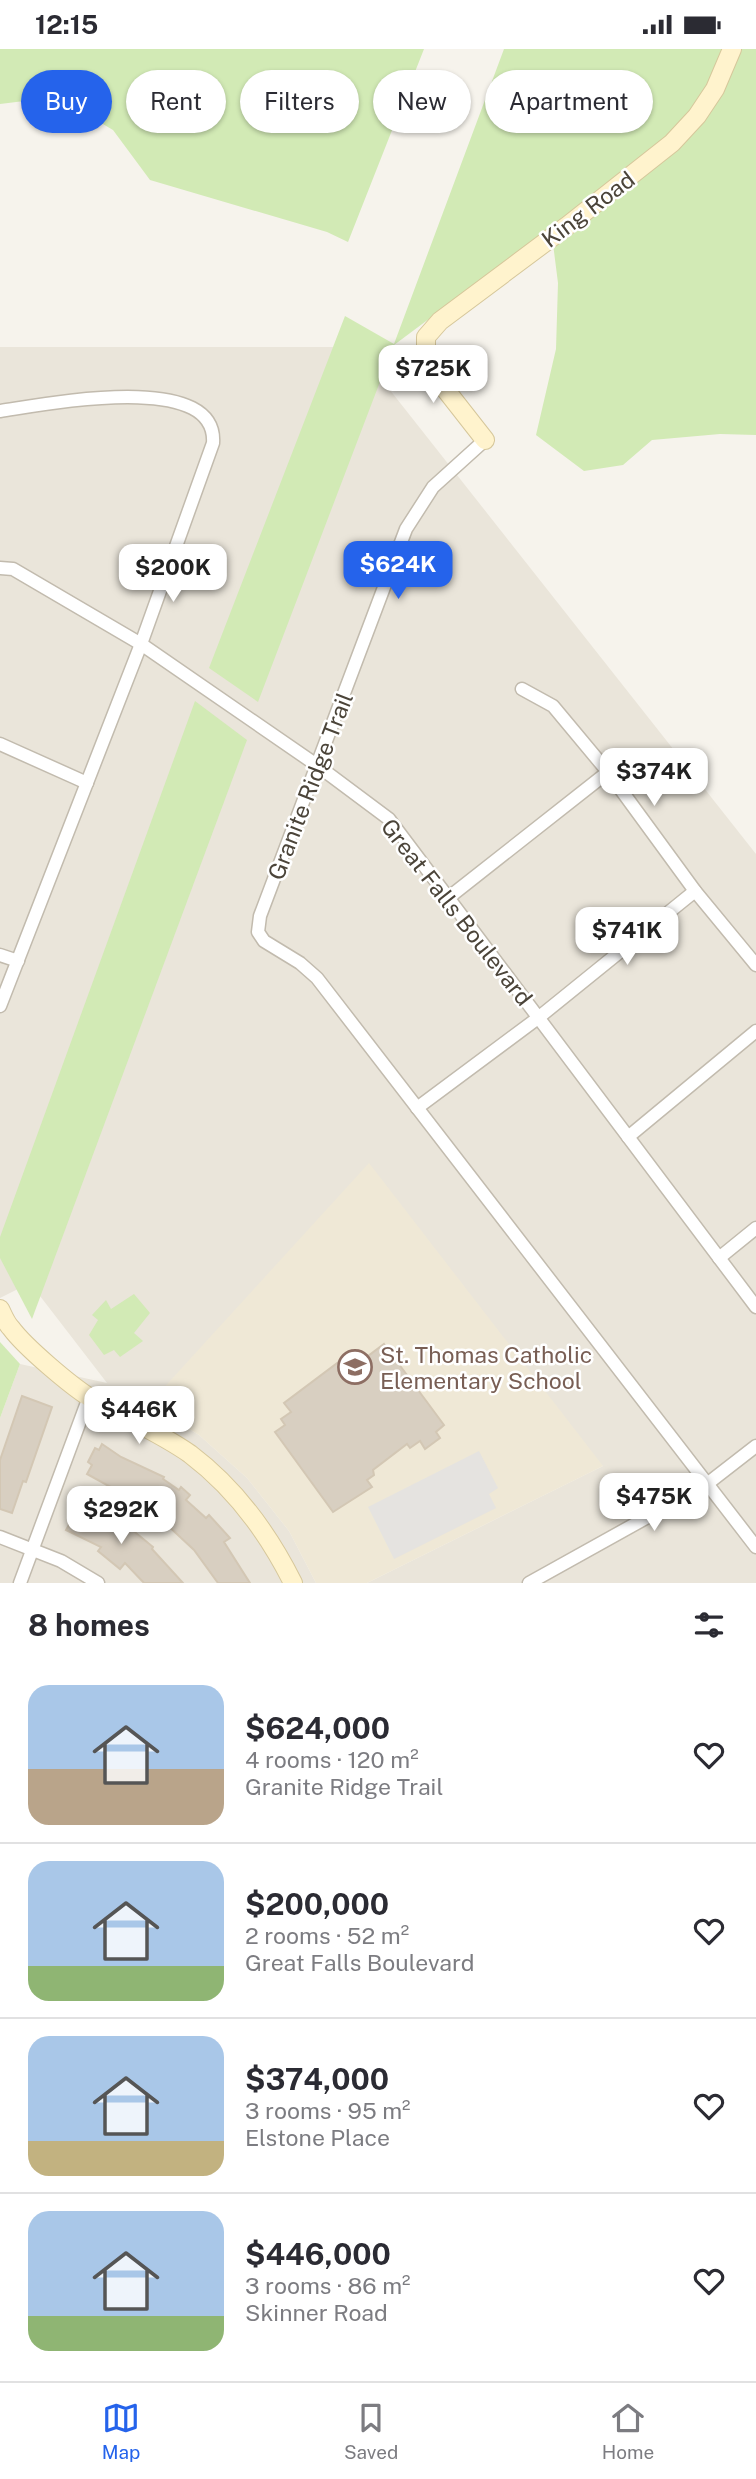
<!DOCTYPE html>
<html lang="en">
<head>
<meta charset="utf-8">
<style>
	:root { --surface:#fff; --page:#f2f2f3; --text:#2b2b33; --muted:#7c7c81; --line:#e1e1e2; --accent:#2563eb }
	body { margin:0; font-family:"Public Sans",sans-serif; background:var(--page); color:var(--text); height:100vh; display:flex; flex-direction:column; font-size:26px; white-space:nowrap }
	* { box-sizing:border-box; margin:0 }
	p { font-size:23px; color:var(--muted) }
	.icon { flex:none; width:38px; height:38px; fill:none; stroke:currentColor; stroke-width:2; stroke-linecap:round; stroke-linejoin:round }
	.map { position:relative; height:1534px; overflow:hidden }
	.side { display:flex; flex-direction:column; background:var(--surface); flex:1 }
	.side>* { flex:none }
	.hud { position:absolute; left:21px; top:21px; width:714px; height:63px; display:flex; gap:14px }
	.price { position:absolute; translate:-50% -60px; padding:0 16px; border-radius:14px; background:#fff; color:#222; font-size:23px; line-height:46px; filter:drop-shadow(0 2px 4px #0008) }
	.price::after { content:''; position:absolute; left:50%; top:42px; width:21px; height:16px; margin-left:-10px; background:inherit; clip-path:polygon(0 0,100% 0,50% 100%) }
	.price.on { background:var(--accent); color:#fff }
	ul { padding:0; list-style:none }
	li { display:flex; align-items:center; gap:21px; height:175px; padding:0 28px }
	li+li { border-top:2px solid var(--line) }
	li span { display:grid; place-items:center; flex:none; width:196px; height:140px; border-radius:21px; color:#555 }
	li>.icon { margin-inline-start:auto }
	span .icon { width:84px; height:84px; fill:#fffc; stroke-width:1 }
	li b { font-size:30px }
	h2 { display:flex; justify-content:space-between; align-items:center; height:84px; padding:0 28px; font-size:30px }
	.chip { padding:0 24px; border-radius:32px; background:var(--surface); box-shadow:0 2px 5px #0004; font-size:24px; line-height:63px }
	.chip.on { background:var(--accent); color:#fff }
	.status { display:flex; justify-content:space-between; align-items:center; height:49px; padding:0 35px; background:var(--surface); direction:ltr }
	.status svg { height:19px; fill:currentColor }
	.tabs { display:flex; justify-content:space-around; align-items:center; height:98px; border-top:2px solid var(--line); background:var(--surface); font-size:19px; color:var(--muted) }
	.tabs a { display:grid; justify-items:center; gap:4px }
	.tabs .on { color:var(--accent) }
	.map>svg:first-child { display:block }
</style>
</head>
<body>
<div class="status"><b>12:15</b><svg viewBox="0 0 49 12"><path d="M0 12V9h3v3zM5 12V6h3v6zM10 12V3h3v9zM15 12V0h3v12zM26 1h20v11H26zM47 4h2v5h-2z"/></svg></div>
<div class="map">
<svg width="756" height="1534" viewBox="0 0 756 1534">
	<rect width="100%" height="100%" fill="#f6f3ec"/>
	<polygon fill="#eae5da" points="0,298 356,298 756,805 756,1534 367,1534 603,1417 220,1280 148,1356 199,1386 247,1429 289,1482 316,1534 0,1534 0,1369 20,1315 107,1334 30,1234 0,1249"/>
	<polygon fill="#efe8d6" points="369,1114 603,1417 367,1534 316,1534 289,1482 247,1429 199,1386 148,1356"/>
	<g fill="#d2eab5">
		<polygon points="0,0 424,0 348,193 327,183 150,131 113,81 57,48 0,55"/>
		<polygon points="504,0 756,0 756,386 720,385 652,391 623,416 584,422 536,386 556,300 558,234 551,179 394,296 258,653 209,619 345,267 394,295"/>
		<polygon points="195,652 247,691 32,1270 0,1209 0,1188"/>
		<polygon points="134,1245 150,1264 134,1284 143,1292 120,1308 114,1301 104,1306 89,1286 98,1271 92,1266 106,1251 111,1260"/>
		<polygon points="0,1293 20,1315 0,1369"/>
	</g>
	<polygon fill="#e5e3e0" points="479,1402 498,1439 489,1445 496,1459 394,1510 368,1458"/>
	<g fill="#d8cfc1" stroke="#d3c7b4" stroke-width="2">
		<polygon points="384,1295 444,1376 436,1383 440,1389 425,1400 420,1392 410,1399 407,1395 373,1421 374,1426 367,1431 372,1438 333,1463 275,1383 285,1376 281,1370 291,1363 284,1354 352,1303 360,1313"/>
		<polygon points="22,1347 52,1358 26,1433 23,1432 12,1464 0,1460 0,1411"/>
		<polygon points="102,1395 121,1408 164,1428 163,1430 179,1441 181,1438 190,1446 186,1451 206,1469 209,1466 230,1489 224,1493 250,1534 218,1534 194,1501 149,1459 87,1425 92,1416 88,1413 95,1399 99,1401"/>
		<polygon points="82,1453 136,1484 153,1498 152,1500 183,1534 144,1534 125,1514 120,1520 98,1502 101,1498 66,1481"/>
	</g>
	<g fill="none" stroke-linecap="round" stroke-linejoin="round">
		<g stroke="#c2bbae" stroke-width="15">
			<g id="street">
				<path d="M0,362C42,356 218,320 213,394L141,595L0,957"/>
				<polyline points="485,391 433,438 406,480 260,867 258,883 264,892 300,914 317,929 756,1498"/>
				<polyline points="0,519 13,520 141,595 318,717 389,770 756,1258"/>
				<polyline points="522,640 553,657 608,723 695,842 756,916"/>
				<polyline points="0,695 87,734"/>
				<polyline points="448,849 608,723"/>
				<polyline points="0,906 18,912"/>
				<polyline points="417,1059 538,969 695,842"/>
				<polyline points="628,1088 756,982"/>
				<polyline points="719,1209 756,1179"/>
				<polyline points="0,1488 61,1512 98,1534"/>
				<polyline points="20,1534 89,1348"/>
				<polyline points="529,1534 707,1435 756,1397"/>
			</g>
		</g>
		<g stroke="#d6c79b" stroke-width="20">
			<g id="secondary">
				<polyline points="485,391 431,322 426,311 426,288 440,272 567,177 672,94 697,67 715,40 732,0"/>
				<path d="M0,1260C3,1266 6,1274 11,1279C25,1298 71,1337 92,1350C124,1369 159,1383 190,1405C235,1439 268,1484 293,1534"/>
			</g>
		</g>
		<use href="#street" stroke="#fff" stroke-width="12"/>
		<use href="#secondary" stroke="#fff3cd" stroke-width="18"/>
	</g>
	<defs>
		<g id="school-ring" transform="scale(1.75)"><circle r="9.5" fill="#fff" stroke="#8d6e63" stroke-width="1.5"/><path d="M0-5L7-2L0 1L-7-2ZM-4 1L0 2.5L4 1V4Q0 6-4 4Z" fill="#8d6e63"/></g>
	</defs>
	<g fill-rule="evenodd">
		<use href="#school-ring" x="355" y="1318"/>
	</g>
	<g text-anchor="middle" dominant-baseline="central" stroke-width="5" stroke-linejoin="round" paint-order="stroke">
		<g font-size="23" fill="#4b4439" stroke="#fff">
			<text transform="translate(588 160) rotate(-37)">King Road</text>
			<text transform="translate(310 737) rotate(-69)">Granite Ridge Trail</text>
			<text transform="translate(457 863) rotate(52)">Great Falls Boulevard</text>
		</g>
		<g font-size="23" fill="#785e54" stroke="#fff" text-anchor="start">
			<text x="380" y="1305">St. Thomas Catholic<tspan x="380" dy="26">Elementary School</tspan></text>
		</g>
	</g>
</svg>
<b class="price" style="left:433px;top:356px">$725K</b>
<b class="price on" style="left:398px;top:552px">$624K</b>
<b class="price" style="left:173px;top:555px">$200K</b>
<b class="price" style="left:654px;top:759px">$374K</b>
<b class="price" style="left:627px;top:918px">$741K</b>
<b class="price" style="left:139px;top:1397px">$446K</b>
<b class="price" style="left:654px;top:1484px">$475K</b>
<b class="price" style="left:121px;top:1497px">$292K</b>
<div class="hud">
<a class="chip on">Buy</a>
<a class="chip">Rent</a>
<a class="chip">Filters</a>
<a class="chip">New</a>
<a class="chip">Apartment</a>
</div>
</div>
<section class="side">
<h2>8 homes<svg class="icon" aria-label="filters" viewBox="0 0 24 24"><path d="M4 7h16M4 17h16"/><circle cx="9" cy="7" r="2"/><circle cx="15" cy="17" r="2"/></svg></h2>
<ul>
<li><span style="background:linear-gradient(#a9c7e8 60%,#b9a48a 0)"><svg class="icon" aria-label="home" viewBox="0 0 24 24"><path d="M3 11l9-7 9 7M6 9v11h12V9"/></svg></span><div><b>$624,000</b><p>4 rooms · 120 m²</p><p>Granite Ridge Trail</p></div><svg class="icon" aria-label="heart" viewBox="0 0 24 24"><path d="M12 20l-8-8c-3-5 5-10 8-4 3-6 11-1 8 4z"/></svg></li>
<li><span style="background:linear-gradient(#a9c7e8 75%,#8fb573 0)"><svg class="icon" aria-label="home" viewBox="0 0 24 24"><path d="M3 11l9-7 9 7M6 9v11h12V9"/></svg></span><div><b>$200,000</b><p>2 rooms · 52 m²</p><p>Great Falls Boulevard</p></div><svg class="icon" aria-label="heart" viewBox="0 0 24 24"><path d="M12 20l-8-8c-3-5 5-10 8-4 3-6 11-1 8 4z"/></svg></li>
<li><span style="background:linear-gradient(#a9c7e8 75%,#c2b280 0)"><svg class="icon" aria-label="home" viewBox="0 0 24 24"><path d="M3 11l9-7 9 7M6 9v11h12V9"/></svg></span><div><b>$374,000</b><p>3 rooms · 95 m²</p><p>Elstone Place</p></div><svg class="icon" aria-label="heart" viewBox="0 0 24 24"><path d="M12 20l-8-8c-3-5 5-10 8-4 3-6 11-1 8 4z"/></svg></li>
<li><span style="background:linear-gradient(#a9c7e8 75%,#8fb573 0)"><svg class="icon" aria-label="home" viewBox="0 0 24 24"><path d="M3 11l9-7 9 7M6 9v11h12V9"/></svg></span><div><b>$446,000</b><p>3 rooms · 86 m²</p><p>Skinner Road</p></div><svg class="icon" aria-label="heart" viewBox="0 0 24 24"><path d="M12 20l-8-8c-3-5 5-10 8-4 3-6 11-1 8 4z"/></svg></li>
</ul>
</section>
<nav class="tabs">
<a class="on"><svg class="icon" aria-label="map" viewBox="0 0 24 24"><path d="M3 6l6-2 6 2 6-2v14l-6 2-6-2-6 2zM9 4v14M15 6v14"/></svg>Map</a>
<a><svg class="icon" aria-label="saved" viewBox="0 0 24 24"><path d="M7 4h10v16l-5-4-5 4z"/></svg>Saved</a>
<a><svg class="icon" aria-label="home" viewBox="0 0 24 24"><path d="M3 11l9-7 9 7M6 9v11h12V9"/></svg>Home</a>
</nav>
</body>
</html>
